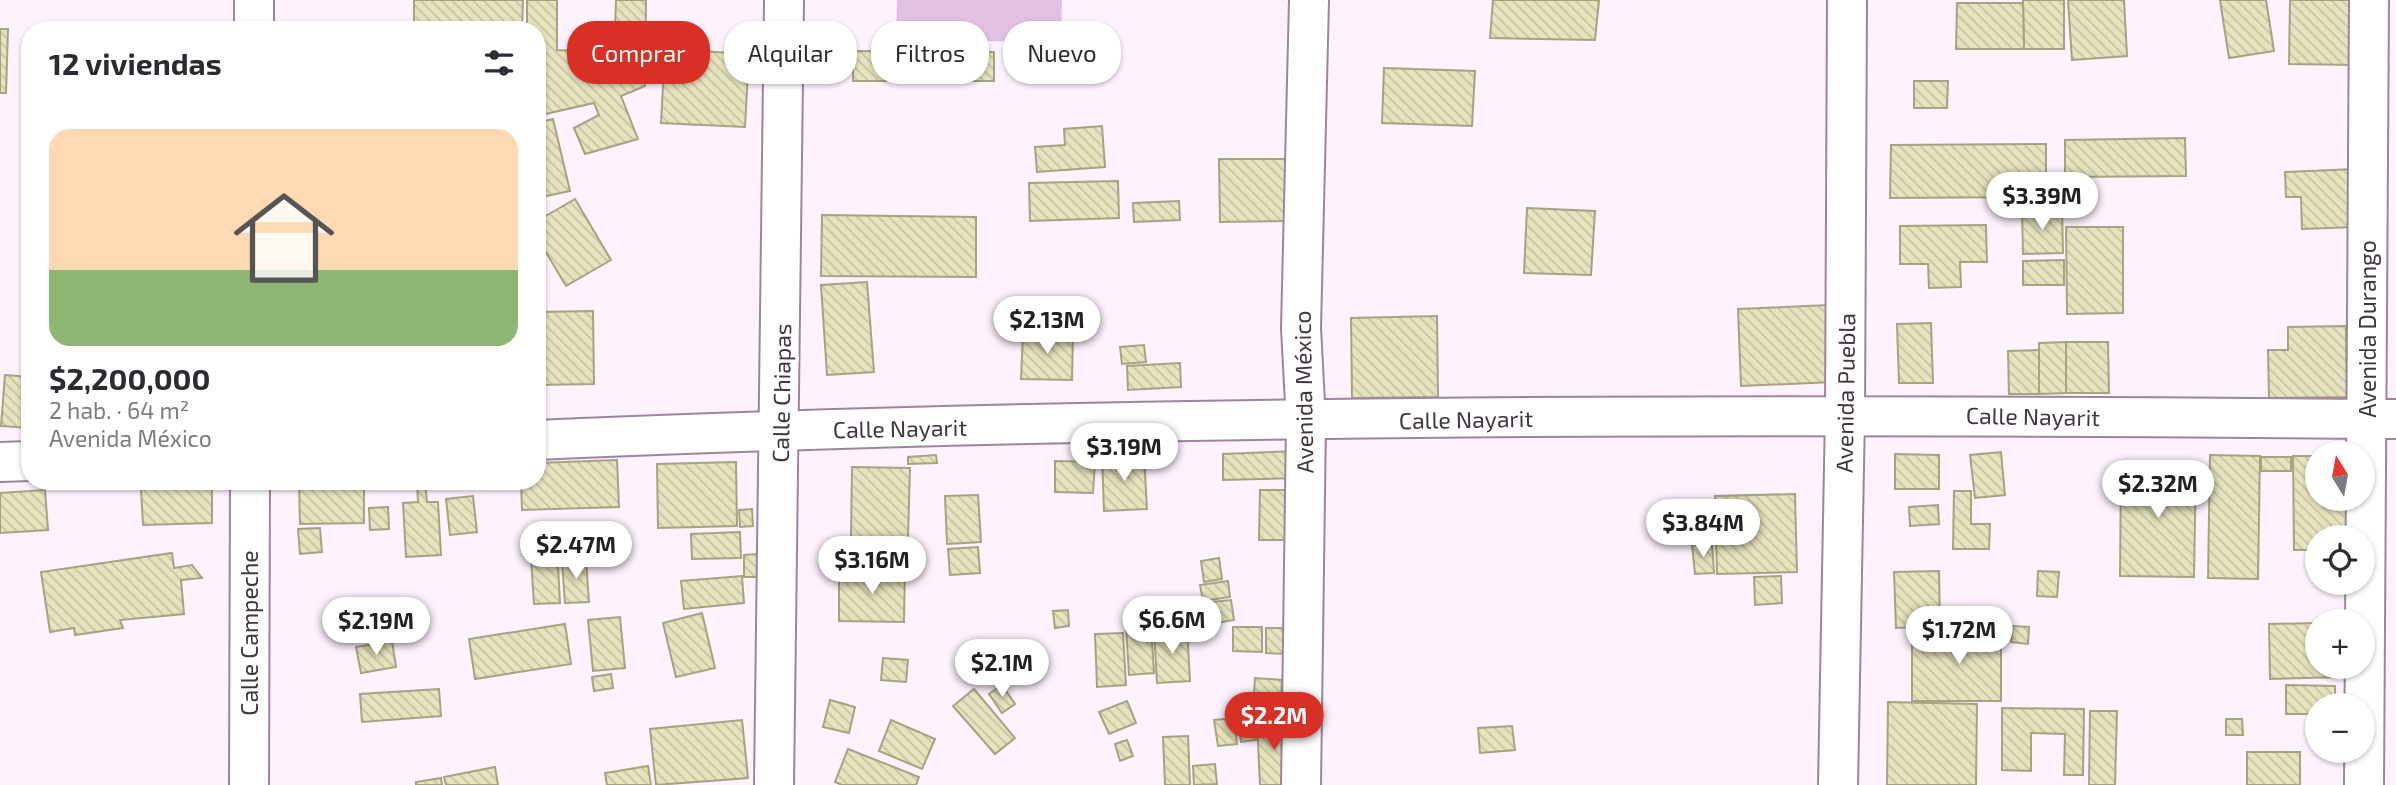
<!DOCTYPE html>
<html lang="es">
<head>
<meta charset="utf-8">
<style>
	:root { --surface:#fff; --page:#f7f7f7; --text:#2b2b33; --muted:#7c7c81; --line:#e1e1e2; --accent:#d93025 }
	body { margin:0; font-family:"Exo 2",sans-serif; background:var(--page); color:var(--text); height:100vh; display:flex; flex-direction:column; font-size:26px; white-space:nowrap }
	* { box-sizing:border-box; margin:0 }
	p { font-size:23px; color:var(--muted) }
	.icon { flex:none; width:38px; height:38px; fill:none; stroke:currentColor; stroke-width:2; stroke-linecap:round; stroke-linejoin:round }
	.map { position:relative; flex:1; overflow:hidden }
	.details { position:absolute; left:21px; top:21px; width:525px; height:469px; display:flex; flex-direction:column; background:var(--surface); border-radius:28px; box-shadow:0 2px 5px #0004 }
	.details>* { flex:none }
	.top-card { position:absolute; left:567px; top:21px; width:665px; height:63px; display:flex; gap:14px }
	.needle { width:46px; rotate:349deg }
	.buttons { position:absolute; left:2305px; top:441px; display:grid; gap:14px }
	.buttons a { display:grid; place-items:center; width:70px; height:70px; border-radius:50%; background:var(--surface); box-shadow:0 2px 5px #0004; font-size:35px }
	.price { position:absolute; translate:-50% -60px; padding:0 16px; border-radius:24px; background:#fff; color:#222; font-size:23px; line-height:46px; filter:drop-shadow(0 2px 4px #0008) }
	.price::after { content:''; position:absolute; left:50%; top:42px; width:21px; height:16px; margin-left:-10px; background:inherit; clip-path:polygon(0 0,100% 0,50% 100%) }
	.price.current { background:var(--accent); color:#fff }
	ul { padding:0; list-style:none }
	li { display:grid; align-content:center; gap:14px; height:371px; padding:0 28px }
	li+li { border-top:2px solid var(--line) }
	li span { display:grid; place-items:center; height:217px; border-radius:21px; color:#555 }
	li>.icon { margin-inline-start:auto }
	span .icon { width:126px; height:126px; fill:#fffc; stroke-width:1 }
	li b { font-size:30px }
	h2 { display:flex; justify-content:space-between; align-items:center; height:84px; padding:0 28px; font-size:30px }
	.tag { padding:0 24px; border-radius:28px; background:var(--surface); box-shadow:0 2px 5px #0004; font-size:24px; line-height:63px }
	.tag.current { background:var(--accent); color:#fff }
	.map>svg:first-child { display:block }
</style>
</head>
<body>
<div class="map">
<svg width="2396" height="785" viewBox="0 0 2396 785">
	<defs>
		<pattern id="building-back-hatch" width="6" height="6" patternUnits="userSpaceOnUse" patternTransform="scale(1.75)"><rect width="6" height="6" fill="#e6e3be"/><path d="M-1 5l2 2M0 0l6 6M5-1l2 2" fill="none" stroke="#c6c3a4"/></pattern>
	</defs>
	<rect width="100%" height="100%" fill="#fdf2fd"/>
	<polygon fill="#e2c0e4" points="897,0 1062,0 1061,42 896,40"/>
	<g fill="url(#building-back-hatch)" stroke="#a6a380" stroke-width="2">
		<polygon points="414,0 523,0 522,30 414,30"/>
		<polygon points="527,0 557,0 557,50 614,53 616,0 646,0 645,86 621,96 638,139 585,154 574,128 599,115 594,103 537,116 537,30 527,30"/>
		<polygon points="1493,0 1599,0 1595,40 1490,38"/>
		<polygon points="2023,0 2064,0 2064,49 2024,49"/>
		<polygon points="2068,0 2124,0 2127,56 2072,60"/>
		<polygon points="2220,0 2266,0 2274,51 2229,58"/>
		<polygon points="2290,0 2358,0 2356,65 2289,64"/>
		<polygon points="1957,3 2023,3 2024,49 1956,49"/>
		<polygon points="0,29 8,29 6,93 0,93"/>
		<polygon points="1064,29 1086,29 1087,50 1065,51"/>
		<polygon points="665,49 749,54 745,127 661,123"/>
		<polygon points="853,51 994,52 994,81 853,81"/>
		<polygon points="1384,68 1475,71 1472,126 1382,123"/>
		<polygon points="1914,81 1948,81 1947,108 1914,108"/>
		<polygon points="553,119 570,191 537,198 537,123"/>
		<polygon points="1102,126 1105,167 1037,172 1035,147 1065,145 1064,129"/>
		<polygon points="2185,138 2186,176 2065,177 2065,140"/>
		<polygon points="2046,144 2046,197 1890,198 1891,145"/>
		<polygon points="1219,159 1287,159 1287,221 1220,222"/>
		<polygon points="2354,169 2356,227 2302,229 2301,197 2286,197 2285,172"/>
		<polygon points="1118,181 1119,218 1030,221 1029,183"/>
		<polygon points="575,199 611,260 566,286 537,237 537,221"/>
		<polygon points="1179,201 1180,220 1134,222 1133,203"/>
		<polygon points="1527,208 1595,211 1591,275 1524,273"/>
		<polygon points="2062,209 2063,253 2023,254 2022,210"/>
		<polygon points="822,215 976,217 976,277 821,276"/>
		<polygon points="1986,225 1987,262 1960,262 1961,287 1929,288 1928,264 1900,264 1900,226"/>
		<polygon points="2066,227 2123,227 2123,313 2067,314"/>
		<polygon points="2064,260 2064,285 2023,285 2023,261"/>
		<polygon points="867,282 874,372 827,375 821,285"/>
		<polygon points="1829,305 1833,382 1741,386 1738,309"/>
		<polygon points="593,311 594,384 537,385 537,312"/>
		<polygon points="1437,316 1438,397 1352,398 1351,318"/>
		<polygon points="1931,323 1933,383 1899,383 1897,324"/>
		<polygon points="2346,326 2347,397 2269,398 2268,350 2288,350 2288,327"/>
		<polygon points="1023,332 1073,333 1072,380 1021,379"/>
		<polygon points="2066,342 2108,342 2109,393 2066,393"/>
		<polygon points="2066,342 2066,393 2039,394 2039,343"/>
		<polygon points="1144,345 1146,362 1122,364 1120,347"/>
		<polygon points="2039,350 2039,394 2009,394 2008,351"/>
		<polygon points="1180,363 1181,387 1128,390 1127,366"/>
		<polygon points="5,375 30,377 30,428 1,426"/>
		<polygon points="1296,451 1297,478 1223,480 1223,454"/>
		<polygon points="2001,452 2005,495 1975,498 1970,455"/>
		<polygon points="1144,454 1147,509 1104,511 1102,456"/>
		<polygon points="1895,454 1939,455 1939,489 1895,489"/>
		<polygon points="936,455 937,463 908,464 908,457"/>
		<polygon points="2210,455 2260,456 2258,579 2208,578"/>
		<polygon points="2293,456 2317,456 2317,499 2353,499 2354,537 2317,537 2317,550 2294,550"/>
		<rect x="2261" y="457" width="30" height="14"/>
		<polygon points="617,460 619,507 522,510 521,481 537,481 537,463"/>
		<polygon points="1055,461 1095,462 1093,493 1055,492"/>
		<polygon points="736,462 737,526 658,528 657,464"/>
		<polygon points="2121,462 2196,464 2194,577 2120,576"/>
		<polygon points="852,467 910,468 908,537 851,537"/>
		<polygon points="364,482 364,523 300,524 299,483"/>
		<polygon points="425,482 427,502 438,502 441,555 406,557 403,503 418,502 417,483"/>
		<polygon points="212,487 212,523 143,525 141,489"/>
		<polygon points="45,490 48,530 0,533 0,493"/>
		<polygon points="1260,490 1289,490 1289,540 1259,540"/>
		<polygon points="1954,491 1971,491 1971,524 1990,524 1989,549 1953,549"/>
		<polygon points="1795,494 1797,572 1717,574 1715,496"/>
		<polygon points="978,495 981,542 947,544 945,496"/>
		<polygon points="473,496 477,532 450,535 446,499"/>
		<polygon points="1938,505 1939,524 1910,526 1909,507"/>
		<polygon points="388,507 389,529 370,530 369,508"/>
		<polygon points="752,509 753,526 740,527 739,510"/>
		<polygon points="320,528 322,552 300,554 298,529"/>
		<polygon points="556,528 560,603 534,604 529,529"/>
		<polygon points="740,532 741,558 692,559 691,534"/>
		<polygon points="1712,543 1714,573 1695,574 1692,545"/>
		<polygon points="978,547 980,573 950,575 948,549"/>
		<polygon points="172,553 174,568 192,565 202,578 181,580 184,614 120,620 123,628 75,635 74,628 50,632 41,572"/>
		<polygon points="757,554 758,577 744,577 744,555"/>
		<polygon points="1219,558 1222,579 1204,582 1201,561"/>
		<polygon points="586,559 589,602 565,603 562,561"/>
		<polygon points="839,570 905,570 904,622 839,621"/>
		<polygon points="1939,571 1940,626 1896,628 1894,572"/>
		<polygon points="2038,571 2059,572 2057,597 2037,596"/>
		<polygon points="742,576 744,603 684,609 681,581"/>
		<polygon points="1781,576 1782,603 1755,605 1754,577"/>
		<polygon points="1228,581 1230,597 1203,601 1200,585"/>
		<polygon points="1231,600 1234,620 1205,625 1202,603"/>
		<polygon points="1068,610 1069,626 1055,628 1053,611"/>
		<polygon points="702,613 715,668 676,677 663,623"/>
		<polygon points="620,617 625,668 593,671 588,620"/>
		<polygon points="2317,623 2317,667 2343,667 2343,677 2270,679 2269,624"/>
		<polygon points="565,624 571,664 475,679 469,639"/>
		<polygon points="1151,626 1154,673 1129,675 1126,628"/>
		<polygon points="2013,626 2029,627 2028,644 2011,642"/>
		<polygon points="1233,627 1262,627 1262,652 1233,651"/>
		<polygon points="1187,628 1190,681 1157,683 1154,630"/>
		<polygon points="1266,628 1287,628 1287,654 1266,653"/>
		<polygon points="1935,628 2001,628 2001,701 1912,701 1912,644 1936,644"/>
		<polygon points="1123,633 1126,685 1097,687 1095,634"/>
		<polygon points="392,641 396,667 361,673 356,647"/>
		<polygon points="883,658 908,660 906,682 881,680"/>
		<polygon points="611,674 613,688 594,691 592,677"/>
		<polygon points="1255,678 1282,680 1281,695 1254,693"/>
		<polygon points="1002,685 1015,704 1002,713 989,694"/>
		<polygon points="2286,685 2335,686 2335,705 2317,705 2317,714 2286,714"/>
		<polygon points="439,689 441,716 362,722 360,694"/>
		<polygon points="974,689 1015,738 995,754 953,706"/>
		<polygon points="830,700 855,707 849,733 823,727"/>
		<polygon points="1127,701 1136,723 1109,734 1099,712"/>
		<polygon points="1888,702 1977,704 1976,785 1887,785"/>
		<polygon points="2002,708 2084,709 2083,775 2064,775 2065,734 2031,733 2031,771 2002,770"/>
		<polygon points="2090,711 2117,711 2115,785 2089,785"/>
		<polygon points="1253,717 1256,740 1241,742 1238,720"/>
		<polygon points="1234,718 1237,744 1218,746 1214,720"/>
		<polygon points="1288,718 1291,785 1260,785 1257,720"/>
		<polygon points="2226,719 2242,719 2243,735 2226,735"/>
		<polygon points="742,720 748,778 656,785 650,729"/>
		<polygon points="891,720 935,739 922,769 879,751"/>
		<polygon points="1512,726 1515,750 1480,753 1478,728"/>
		<polygon points="1188,736 1190,785 1165,785 1163,737"/>
		<polygon points="1127,740 1133,756 1120,761 1115,744"/>
		<polygon points="848,749 919,777 916,785 842,785 835,782"/>
		<rect x="2247" y="752" width="53" height="33"/>
		<polygon points="1215,764 1217,784 1194,785 1193,766"/>
		<polygon points="648,766 651,785 607,785 605,773"/>
		<polygon points="495,767 498,785 446,785 444,777"/>
		<polygon points="441,778 442,785 416,785 416,782"/>
	</g>
	<g fill="none" stroke-linecap="round" stroke-linejoin="round">
		<g stroke="#9e849f" stroke-width="42">
			<g id="street">
				<polyline points="254,30 254,0"/>
				<path d="M537,440C1156,413 1777,414 2396,419"/>
				<polyline points="0,462 30,461"/>
				<polyline points="249,785 250,481"/>
				<polyline points="774,785 784,0"/>
				<polyline points="1301,785 1306,422 1301,328 1309,0"/>
				<polyline points="1838,785 1845,414 1847,0"/>
				<polyline points="2364,785 2369,0"/>
			</g>
		</g>
		<use href="#street" stroke="#fff" stroke-width="38"/>
	</g>
	<g text-anchor="middle" dominant-baseline="central" stroke-width="7" stroke-linejoin="round" paint-order="stroke">
		<g font-size="23" fill="#413641" stroke="#fff">
			<text transform="translate(2367 329) rotate(-90)">Avenida Durango</text>
			<text transform="translate(1303 392) rotate(-91)">Avenida México</text>
			<text transform="translate(781 393) rotate(-89)">Calle Chiapas</text>
			<text transform="translate(1845 393) rotate(-89)">Avenida Puebla</text>
			<text transform="translate(2033 416) rotate(1)">Calle Nayarit</text>
			<text transform="translate(1466 419) rotate(-1)">Calle Nayarit</text>
			<text transform="translate(900 428) rotate(-1)">Calle Nayarit</text>
			<text transform="translate(249 633) rotate(-90)">Calle Campeche</text>
		</g>
	</g>
</svg>
<div class="buttons">
<a><svg class="needle" viewBox="-14 -14 28 28"><path d="M0-13l5 13h-10z" fill="#e53935"/><path d="M0 13l5-13h-10z" fill="#7c7c81"/></svg></a>
<a><svg class="icon" aria-label="locate" viewBox="0 0 24 24"><circle cx="12" cy="12" r="6"/><path d="M12 2v4M12 18v4M2 12h4M18 12h4"/></svg></a>
<a>+</a>
<a>−</a>
</div>
<b class="price" style="left:2042px;top:232px">$3.39M</b>
<b class="price" style="left:1047px;top:356px">$2.13M</b>
<b class="price" style="left:1124px;top:483px">$3.19M</b>
<b class="price" style="left:2158px;top:520px">$2.32M</b>
<b class="price" style="left:1703px;top:559px">$3.84M</b>
<b class="price" style="left:576px;top:581px">$2.47M</b>
<b class="price" style="left:872px;top:596px">$3.16M</b>
<b class="price" style="left:1172px;top:656px">$6.6M</b>
<b class="price" style="left:376px;top:657px">$2.19M</b>
<b class="price" style="left:1959px;top:666px">$1.72M</b>
<b class="price" style="left:1002px;top:699px">$2.1M</b>
<b class="price current" style="left:1274px;top:752px">$2.2M</b>
<div class="top-card">
<a class="tag current">Comprar</a>
<a class="tag">Alquilar</a>
<a class="tag">Filtros</a>
<a class="tag">Nuevo</a>
</div>
<section class="details">
<h2>12 viviendas<svg class="icon" aria-label="filters" viewBox="0 0 24 24"><path d="M4 7h16M4 17h16"/><circle cx="9" cy="7" r="2"/><circle cx="15" cy="17" r="2"/></svg></h2>
<ul>
<li><span style="background:linear-gradient(#ffd9b3 65%,#8fb573 0)"><svg class="icon" aria-label="home" viewBox="0 0 24 24"><path d="M3 11l9-7 9 7M6 9v11h12V9"/></svg></span><div><b>$2,200,000</b><p>2 hab. · 64 m²</p><p>Avenida México</p></div></li>
</ul>
</section>
</div>
</body>
</html>
